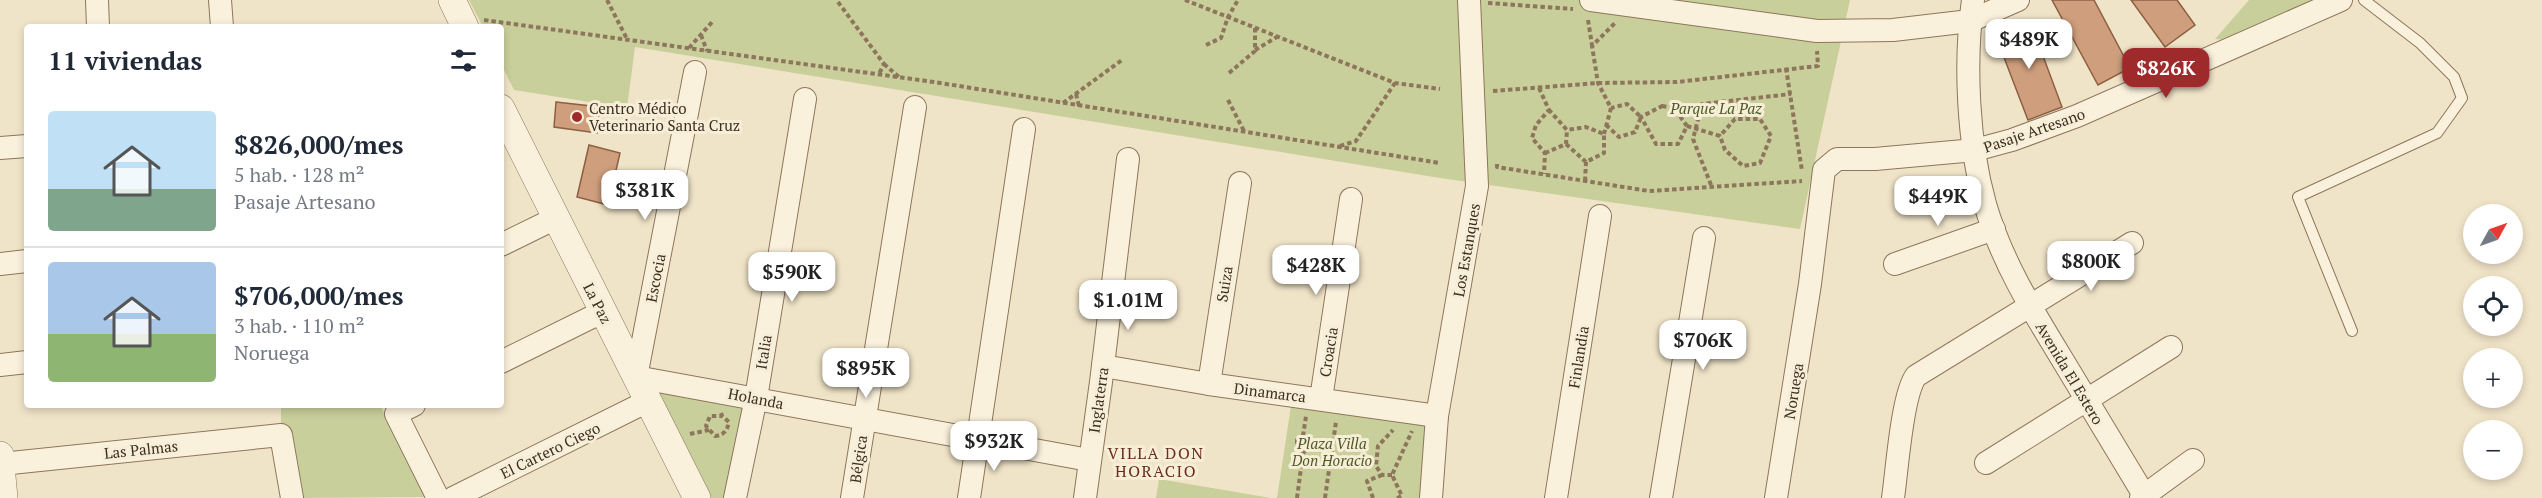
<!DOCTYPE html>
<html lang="es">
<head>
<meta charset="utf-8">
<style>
	:root { --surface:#fff; --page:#f6f6f7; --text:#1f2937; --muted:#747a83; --line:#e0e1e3; --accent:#9e2a2b }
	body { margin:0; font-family:"PT Serif",serif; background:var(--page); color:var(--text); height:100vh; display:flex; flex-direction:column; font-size:22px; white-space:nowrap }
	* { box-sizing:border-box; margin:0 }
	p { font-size:20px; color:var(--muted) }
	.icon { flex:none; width:33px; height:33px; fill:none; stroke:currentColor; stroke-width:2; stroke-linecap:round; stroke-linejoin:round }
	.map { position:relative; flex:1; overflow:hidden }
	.details { position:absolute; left:24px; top:24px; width:480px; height:384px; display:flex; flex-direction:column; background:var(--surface); border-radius:6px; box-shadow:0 3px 9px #0003 }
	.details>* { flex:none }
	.needle { width:39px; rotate:50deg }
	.fabs { position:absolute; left:2463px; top:204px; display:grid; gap:12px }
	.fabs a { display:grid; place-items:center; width:60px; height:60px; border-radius:50%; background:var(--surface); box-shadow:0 3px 9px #0003; font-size:30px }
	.price { position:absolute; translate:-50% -51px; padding:0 14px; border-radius:12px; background:#fff; color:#222; font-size:20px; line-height:39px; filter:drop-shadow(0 2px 3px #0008) }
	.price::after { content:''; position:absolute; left:50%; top:36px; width:18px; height:14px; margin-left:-9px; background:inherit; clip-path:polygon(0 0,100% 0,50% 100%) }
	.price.on { background:var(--accent); color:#fff }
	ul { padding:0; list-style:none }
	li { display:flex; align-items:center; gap:18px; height:150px; padding:0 24px }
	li+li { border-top:2px solid var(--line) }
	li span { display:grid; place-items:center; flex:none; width:168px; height:120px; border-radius:6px; color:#555 }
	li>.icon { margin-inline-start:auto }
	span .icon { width:72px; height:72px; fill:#fffc; stroke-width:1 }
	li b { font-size:26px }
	h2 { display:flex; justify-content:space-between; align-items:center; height:72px; padding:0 24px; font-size:26px }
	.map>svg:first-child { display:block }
</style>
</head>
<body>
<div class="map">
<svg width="2542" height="498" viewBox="0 0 2542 498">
	<rect width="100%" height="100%" fill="#f0e4c8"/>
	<g fill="#c9cf9b">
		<polygon points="469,0 1850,0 1800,229 1440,178 635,47 627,108 514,90 501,64 501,27 483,27"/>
		<polygon points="2249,0 2315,0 2224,40 2215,39"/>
		<polygon points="645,384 744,403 729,498 705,498"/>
		<polygon points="1292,399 1433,418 1424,498 1277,498"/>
		<polygon points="281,405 380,405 426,497 295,498 281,435"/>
		<polygon points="1159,479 1271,498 1156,498"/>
	</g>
	<g fill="#cf9f7d" stroke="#8d5f41" stroke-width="1.5">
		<polygon points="2052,0 2094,0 2130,68 2098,85"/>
		<polygon points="2131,0 2177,0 2195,25 2165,47"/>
		<polygon points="2030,21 2062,107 2028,120 1995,34"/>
		<polygon points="556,102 600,107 597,133 554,127"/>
		<polygon points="589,145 620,153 608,205 577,197"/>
	</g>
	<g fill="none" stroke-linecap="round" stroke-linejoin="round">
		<g stroke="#8d765c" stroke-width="12">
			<polyline id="service" points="2352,331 2298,197 2437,133 2462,98 2454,77 2420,43 2364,0"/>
		</g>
		<g stroke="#8d765c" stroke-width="24">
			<g id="minor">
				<polyline points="97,0 98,27"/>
				<polyline points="220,0 222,27"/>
				<polyline points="1591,0 1817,31 1893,30 1970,21 2018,0"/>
				<path d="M1973,0C1964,63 1968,143 1985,204C2001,260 2032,310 2062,359C2089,404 2117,450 2144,495"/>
				<polyline points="695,72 636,377 1089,460"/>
				<polyline points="0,148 27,146"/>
				<polyline points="501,245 556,218"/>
				<polyline points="0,264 27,261"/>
				<polyline points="1895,264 1994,229"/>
				<polyline points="501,362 602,312"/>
				<polyline points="0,365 27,362"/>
				<polyline points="1103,366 1209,384 1437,416"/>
				<polyline points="1209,384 1240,183"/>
				<polyline points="1321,399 1351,199"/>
				<polyline points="414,405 396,414 438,498"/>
				<polyline points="1986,463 2171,347"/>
				<polyline points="1,464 281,435 292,498"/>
				<polyline points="453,498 648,401"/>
				<polyline points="735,498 756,398 805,99"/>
				<polyline points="852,498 915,107"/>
				<polyline points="969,498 1024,129"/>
				<polyline points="1085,498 1101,382 1128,159"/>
				<polyline points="1431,498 1437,416 1477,186 1469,0"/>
				<polyline points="1556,498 1600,216"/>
				<polyline points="1661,498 1704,238"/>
				<polyline points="1776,498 1810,284 1824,170 1837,159 1875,159 1975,150 2012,140 2077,116 2341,0"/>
				<path d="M1893,498C1897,471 1902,395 1916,376L2132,243"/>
				<polyline points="2141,498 2193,460"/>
			</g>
		</g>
		<g stroke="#8d765c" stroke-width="28">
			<g id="tertiary">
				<polyline points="452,0 465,27"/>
				<polyline points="501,108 697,498"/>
				<polyline points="0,455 4,498"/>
			</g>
		</g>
		<g stroke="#8d765c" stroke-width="4" stroke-dasharray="4.5 3" stroke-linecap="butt">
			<polyline points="607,0 627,39"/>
			<polyline points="1185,0 1395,83 1440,89"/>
			<polyline points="838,2 884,64 879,74"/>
			<polyline points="1488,3 1573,9"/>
			<polyline points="484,20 934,82 1440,163"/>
			<polyline points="1588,20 1592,45"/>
			<polyline points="701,35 707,51"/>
			<polyline points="1206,45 1221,38 1228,17 1238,0"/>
			<polyline points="689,48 713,21"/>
			<polyline points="1255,50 1277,37"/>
			<polyline points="884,64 899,77"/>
			<polyline points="1786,68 1802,171"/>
			<polyline points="1229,73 1255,51 1255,28"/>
			<polyline points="1539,88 1549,110 1536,125 1532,138 1545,153 1544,174"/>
			<polyline points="1493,91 1598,83 1677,82 1818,66 1817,51"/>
			<polyline points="1076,94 1079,106"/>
			<polyline points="1228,100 1245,133"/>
			<polyline points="1063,103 1122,60"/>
			<polygon points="1662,106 1674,108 1687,126 1678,144 1656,144 1641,117"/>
			<polyline points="1606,125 1619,137 1635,132 1641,117 1627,104 1611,108"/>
			<polyline points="1687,126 1720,136 1725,150 1743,166 1760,163 1771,136 1760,119 1735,119 1720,136"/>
			<polyline points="1604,134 1611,108 1598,83 1592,46 1615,23"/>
			<polyline points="1566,144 1586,162 1604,153 1604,134 1586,127 1567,130"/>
			<polyline points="1340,146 1356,141 1395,83"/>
			<polyline points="1545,153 1566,144 1567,130 1549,110"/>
			<polyline points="1497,164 1497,167 1649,191 1802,181"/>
			<polyline points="1585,181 1586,162"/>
			<polyline points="1711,185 1693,139 1702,104 1791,94"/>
			<path d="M721,413L722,416L729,422C727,431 724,435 715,436L706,426L710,416H722"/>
			<polyline points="690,434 709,430"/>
			<polyline points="1303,436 1306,416"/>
			<polyline points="1309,447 1332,449 1336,422"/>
			<polyline points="1392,475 1382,475 1376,466 1378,446 1393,430"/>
			<polyline points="1297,498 1303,453 1309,447 1309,439 1303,436 1297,440 1297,447 1303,453"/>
			<polyline points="1325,498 1332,449"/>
			<polyline points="1373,498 1367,481 1382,475"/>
			<polyline points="1397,498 1402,496 1392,475 1412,431"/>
		</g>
		<use href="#service" stroke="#faf1dc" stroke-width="10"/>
		<use href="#minor" stroke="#faf1dc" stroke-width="22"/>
		<use href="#tertiary" stroke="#faf1dc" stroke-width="27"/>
	</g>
	<circle fill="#9e2a2b" stroke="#f7eed8" stroke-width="2" cx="577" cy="117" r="6"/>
	<g text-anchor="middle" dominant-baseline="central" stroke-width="6" stroke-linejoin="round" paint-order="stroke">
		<g font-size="15" fill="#3d2e20" stroke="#f7eed8" text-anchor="start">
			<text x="589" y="108">Centro Médico<tspan x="589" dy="17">Veterinario Santa Cruz</tspan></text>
		</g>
		<g font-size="15" font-style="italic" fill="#4d5a26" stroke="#f7eed8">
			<text x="1716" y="108">Parque La Paz</text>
			<text x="1332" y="443">Plaza Villa<tspan x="1332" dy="17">Don Horacio</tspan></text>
		</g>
		<g font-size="15" fill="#3d2e20" stroke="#f7eed8">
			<text transform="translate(2034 130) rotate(-19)">Pasaje Artesano</text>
			<text transform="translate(1466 250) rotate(-80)">Los Estanques</text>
			<text transform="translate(655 278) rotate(-79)">Escocia</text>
			<text transform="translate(1224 284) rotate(-81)">Suiza</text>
			<text transform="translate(598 303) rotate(63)">La Paz</text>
			<text transform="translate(763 352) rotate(-81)">Italia</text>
			<text transform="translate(1328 352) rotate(-81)">Croacia</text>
			<text transform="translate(1578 357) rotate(-81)">Finlandia</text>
			<text transform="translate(2070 373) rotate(59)">Avenida El Estero</text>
			<text transform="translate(1793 391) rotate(-81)">Noruega</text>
			<text transform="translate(1270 392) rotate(7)">Dinamarca</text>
			<text transform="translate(756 398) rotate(11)">Holanda</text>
			<text transform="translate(1098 400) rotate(-82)">Inglaterra</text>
			<text transform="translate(141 449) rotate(-6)">Las Palmas</text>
			<text transform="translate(550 450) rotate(-26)">El Cartero Ciego</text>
			<text transform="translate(858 459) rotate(-82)">Bélgica</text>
		</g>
		<g font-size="16" letter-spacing="1.5" fill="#6b2e1e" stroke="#f7eed8">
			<text x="1156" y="453">VILLA DON<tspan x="1156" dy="18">HORACIO</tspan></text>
		</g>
	</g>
</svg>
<div class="fabs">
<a><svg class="needle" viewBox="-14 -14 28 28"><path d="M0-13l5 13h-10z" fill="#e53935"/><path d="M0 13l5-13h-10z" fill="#747a83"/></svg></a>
<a><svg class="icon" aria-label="locate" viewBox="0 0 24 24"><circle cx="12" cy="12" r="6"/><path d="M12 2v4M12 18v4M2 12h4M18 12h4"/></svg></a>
<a>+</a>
<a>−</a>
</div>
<b class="price" style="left:2029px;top:70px">$489K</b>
<b class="price on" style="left:2166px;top:99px">$826K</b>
<b class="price" style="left:645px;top:221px">$381K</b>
<b class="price" style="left:1938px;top:227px">$449K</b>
<b class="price" style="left:2091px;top:292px">$800K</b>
<b class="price" style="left:1316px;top:296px">$428K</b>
<b class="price" style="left:792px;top:303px">$590K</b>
<b class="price" style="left:1128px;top:331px">$1.01M</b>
<b class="price" style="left:1703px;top:371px">$706K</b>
<b class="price" style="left:866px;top:399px">$895K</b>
<b class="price" style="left:994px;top:472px">$932K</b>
<section class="details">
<h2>11 viviendas<svg class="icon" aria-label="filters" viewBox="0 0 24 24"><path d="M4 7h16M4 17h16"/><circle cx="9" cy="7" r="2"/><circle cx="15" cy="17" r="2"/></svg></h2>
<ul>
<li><span style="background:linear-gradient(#bfe0f5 65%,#7fa58c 0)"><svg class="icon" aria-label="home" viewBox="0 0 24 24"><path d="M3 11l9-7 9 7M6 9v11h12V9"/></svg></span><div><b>$826,000/mes</b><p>5 hab. · 128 m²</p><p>Pasaje Artesano</p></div></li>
<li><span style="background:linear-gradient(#a9c7e8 60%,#8fb573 0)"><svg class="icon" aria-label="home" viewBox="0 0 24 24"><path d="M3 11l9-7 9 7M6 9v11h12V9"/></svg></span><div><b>$706,000/mes</b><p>3 hab. · 110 m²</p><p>Noruega</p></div></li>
</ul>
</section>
</div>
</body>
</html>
